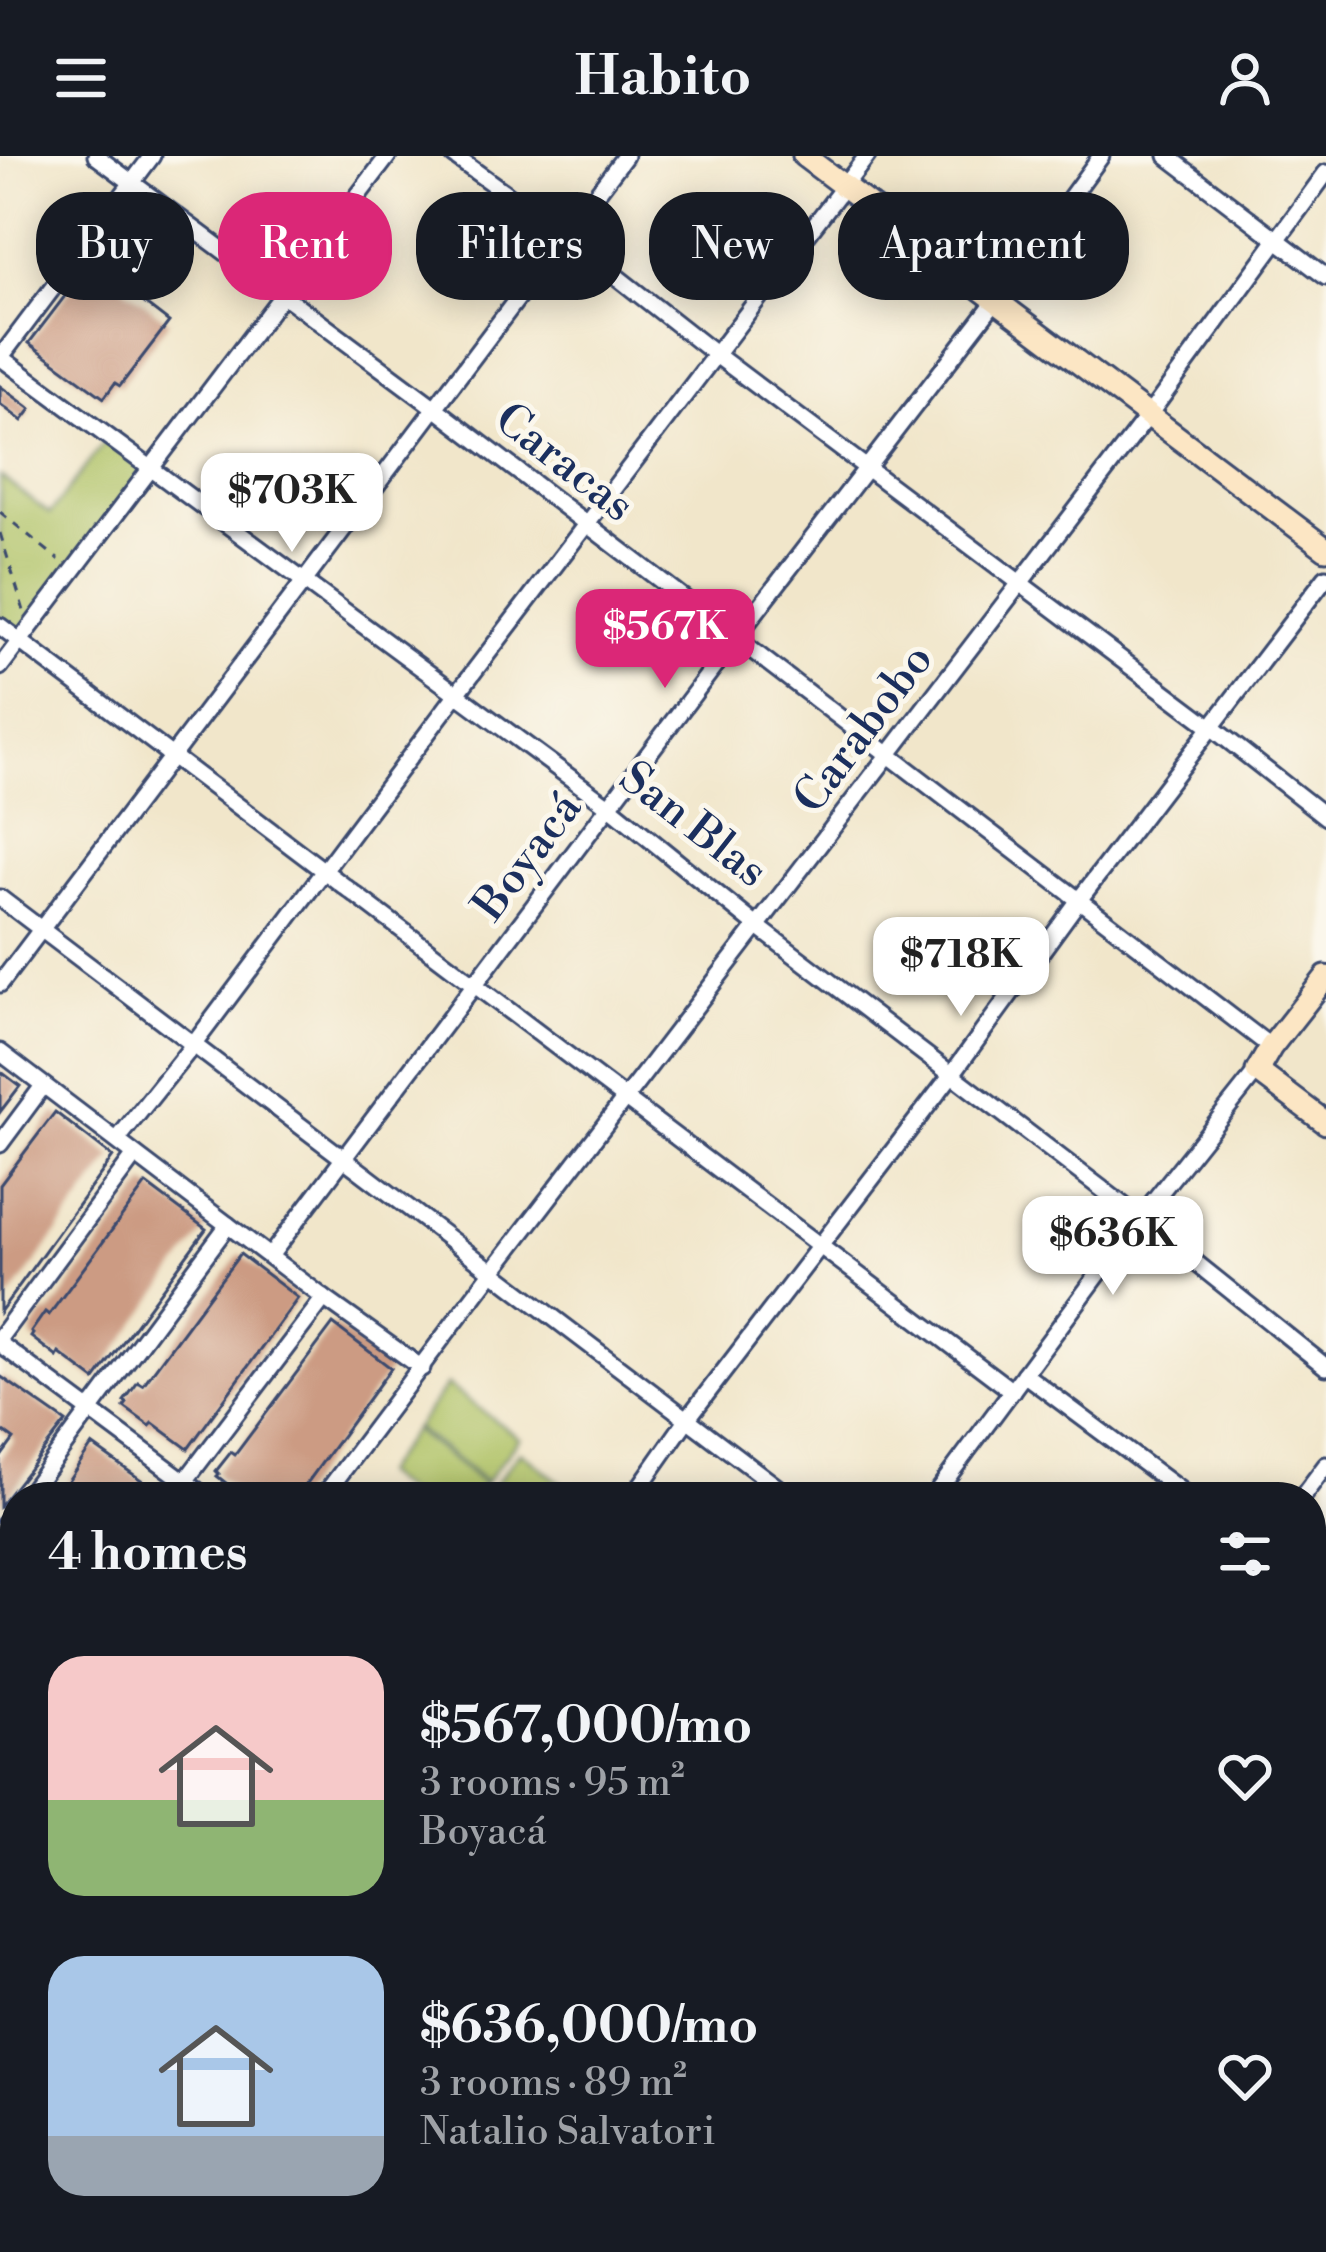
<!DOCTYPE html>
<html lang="en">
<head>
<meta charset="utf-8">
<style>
	:root { --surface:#171b24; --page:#242831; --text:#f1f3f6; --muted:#9ea1a6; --accent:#db2777 }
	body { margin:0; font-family:"Libre Bodoni",serif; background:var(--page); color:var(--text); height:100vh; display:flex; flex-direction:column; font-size:45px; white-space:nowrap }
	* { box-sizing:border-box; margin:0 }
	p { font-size:39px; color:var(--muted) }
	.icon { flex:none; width:66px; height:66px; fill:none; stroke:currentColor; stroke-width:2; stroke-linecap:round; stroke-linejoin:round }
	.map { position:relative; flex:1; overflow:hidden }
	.panel { position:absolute; left:0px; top:1326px; width:1326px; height:771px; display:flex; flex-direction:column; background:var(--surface); border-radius:48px 48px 0 0; box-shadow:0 6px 30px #0003 }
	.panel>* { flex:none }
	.guide { position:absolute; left:36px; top:36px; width:1254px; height:108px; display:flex; gap:24px }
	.price { position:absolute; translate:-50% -102px; padding:0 27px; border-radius:24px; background:#fff; color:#222; font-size:39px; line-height:78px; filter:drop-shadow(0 3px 6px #0008) }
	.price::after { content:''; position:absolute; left:50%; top:72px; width:36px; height:27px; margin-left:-18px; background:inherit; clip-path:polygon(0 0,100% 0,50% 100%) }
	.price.current { background:var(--accent); color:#fff }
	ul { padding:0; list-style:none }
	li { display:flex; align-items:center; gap:36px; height:300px; padding:0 48px }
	li span { display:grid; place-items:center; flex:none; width:336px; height:240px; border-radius:36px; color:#555 }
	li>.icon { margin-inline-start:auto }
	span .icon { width:144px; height:144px; fill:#fffc; stroke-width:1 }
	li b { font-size:51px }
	h2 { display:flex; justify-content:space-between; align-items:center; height:144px; padding:0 48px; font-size:51px }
	.chip { padding:0 42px; border-radius:48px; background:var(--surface); box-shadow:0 6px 30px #0003; font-size:42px; line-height:108px }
	.chip.current { background:var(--accent); color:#fff }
	header { display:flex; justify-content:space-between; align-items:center; height:156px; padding:0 48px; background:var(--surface); font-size:54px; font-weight:700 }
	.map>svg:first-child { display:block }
</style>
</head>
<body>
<header><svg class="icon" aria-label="menu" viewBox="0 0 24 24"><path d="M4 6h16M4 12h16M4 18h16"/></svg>Habito<svg class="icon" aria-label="person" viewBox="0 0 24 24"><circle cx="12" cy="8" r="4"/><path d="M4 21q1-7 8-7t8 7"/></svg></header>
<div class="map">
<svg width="1326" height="2096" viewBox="0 0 1326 2096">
	<rect width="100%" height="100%" fill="#fbf7ec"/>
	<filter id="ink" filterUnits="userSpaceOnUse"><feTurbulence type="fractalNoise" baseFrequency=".00833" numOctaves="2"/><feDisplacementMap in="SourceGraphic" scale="24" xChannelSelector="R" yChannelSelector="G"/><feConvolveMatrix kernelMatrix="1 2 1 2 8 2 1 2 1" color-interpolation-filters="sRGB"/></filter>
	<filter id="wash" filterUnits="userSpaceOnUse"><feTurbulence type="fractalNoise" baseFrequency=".004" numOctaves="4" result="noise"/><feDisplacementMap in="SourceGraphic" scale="48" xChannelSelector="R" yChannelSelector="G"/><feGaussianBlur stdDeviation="2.7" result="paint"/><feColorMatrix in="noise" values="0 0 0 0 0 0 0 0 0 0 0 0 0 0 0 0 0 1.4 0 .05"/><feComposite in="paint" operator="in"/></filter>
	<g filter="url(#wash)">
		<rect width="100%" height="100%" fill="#f1e6ca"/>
		<g fill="#b0c367" stroke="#667962" stroke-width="3">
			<polygon points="108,281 150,313 19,485 0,470 0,320 50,358"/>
			<polygon points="447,1229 519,1282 486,1326 415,1272"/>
			<polygon points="413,1274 484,1328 474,1341 411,1341 381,1318"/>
			<polygon points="520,1295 579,1341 485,1341"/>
			<polygon points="1311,1930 1326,1941 1326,2096 1268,2096 1250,2082 1311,2082"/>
		</g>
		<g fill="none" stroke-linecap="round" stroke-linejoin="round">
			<g stroke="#7fb4ed" stroke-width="4.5">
				<polyline points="1311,1375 1326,1355"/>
				<polyline points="222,2096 238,2082"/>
			</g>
		</g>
		<g id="blocks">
			<g fill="#cc9b83">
				<polygon points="91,106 169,166 120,230 115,227 104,242 29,187"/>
				<polygon points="0,230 31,253 22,265 0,248"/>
				<polygon points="0,915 20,930 0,956"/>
				<polygon points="55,956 113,1001 0,1156 0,1029"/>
				<polygon points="146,1028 206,1073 95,1224 59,1197 57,1201 31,1181 33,1178 31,1176 45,1156 49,1159"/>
				<polygon points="240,1098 298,1142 188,1293 153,1267 150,1270 124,1251 127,1247 124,1245 138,1226 143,1229"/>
				<polygon points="333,1168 391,1212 297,1341 244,1341 217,1320 219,1318 216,1315 231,1296 235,1299"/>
				<polygon points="0,1220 66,1266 0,1350 0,1302 14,1283 0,1273"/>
				<polygon points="92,1289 161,1338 161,1341 120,1341 107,1330 104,1334 102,1332 95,1341 57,1341"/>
				<polygon points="0,1489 15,1500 15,1521 8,1530 0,1524"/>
			</g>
		</g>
	</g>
	<g filter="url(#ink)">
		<use href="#blocks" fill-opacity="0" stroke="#3b4a6e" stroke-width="3"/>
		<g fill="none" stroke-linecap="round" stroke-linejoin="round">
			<g stroke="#3b4a6e" stroke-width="21">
				<g id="street">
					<polyline points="96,0 435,252 1271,891"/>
					<polyline points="454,0 565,80 715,198 1210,570 1326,661"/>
					<polyline points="1167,0 1326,121"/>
					<polyline points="0,201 610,651 758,771 1140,1062 1326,1211"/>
					<polyline points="0,202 152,0"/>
					<polyline points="0,470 1012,1235"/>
					<polyline points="0,511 388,0"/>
					<polyline points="0,742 790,1341"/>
					<polyline points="0,828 625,0"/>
					<polyline points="0,896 324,1142 422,1212"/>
					<polyline points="117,984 194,888 456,539 867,0"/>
					<polyline points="0,988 43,930"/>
					<polyline points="270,1100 735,483 996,144 1101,0"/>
					<polyline points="0,1181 135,999"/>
					<polyline points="0,1188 206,1341"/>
					<polyline points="1024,1218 1189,1341"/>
					<polyline points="636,1336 688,1262 952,918 1079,744 1326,421"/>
					<polyline points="26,1341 228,1069"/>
					<polyline points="173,1341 324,1142"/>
					<polyline points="323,1341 492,1116 1148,260 1326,17"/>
					<polyline points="933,1341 1140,1062 1257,915"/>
					<polyline points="1302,1341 1326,1309"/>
					<polyline points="0,1375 15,1355"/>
					<polyline points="1311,1411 1326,1392"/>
					<polyline points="1311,1431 1326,1442"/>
					<polyline points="0,1436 15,1447"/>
					<polyline points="0,1467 15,1479"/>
					<polyline points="0,1573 15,1553"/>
					<polyline points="1311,1671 1326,1682"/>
					<polyline points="0,1762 15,1743"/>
					<polyline points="0,1809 15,1821"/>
					<polyline points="1311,1910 1326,1921"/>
					<polyline points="0,1979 15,1960"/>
					<polyline points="592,2082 611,2096"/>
					<polyline points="912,2082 930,2096"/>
					<polyline points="1223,2082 1242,2096"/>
					<polyline points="49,2096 60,2082"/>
					<polyline points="187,2096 203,2082"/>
					<polyline points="371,2096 381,2082"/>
					<polyline points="800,2096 811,2082"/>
				</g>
			</g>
			<g stroke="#3b4a6e" stroke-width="27">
				<g id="secondary">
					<polyline points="804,0 1326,393"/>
					<polyline points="1326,821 1271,891 1257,915 1326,967"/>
					<polyline points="1311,1901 1326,1882"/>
					<polyline points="1164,2096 1174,2082"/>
				</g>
			</g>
			<g stroke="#3b4a6e" stroke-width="3" stroke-dasharray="9 9" stroke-linecap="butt">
				<polyline points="0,356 59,404"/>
				<polyline points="0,377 24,455"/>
				<polyline points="1318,1937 1326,1960"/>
				<polyline points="1311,2028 1326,2040"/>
				<polyline points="1311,2067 1326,2068"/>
				<polyline points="301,2082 313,2096"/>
			</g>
			<use href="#street" stroke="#fff" stroke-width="15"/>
			<use href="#secondary" stroke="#fce6c4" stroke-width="21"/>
		</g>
	</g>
	<g text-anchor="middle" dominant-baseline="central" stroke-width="10" stroke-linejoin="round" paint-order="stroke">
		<g font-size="45" fill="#1b2f5e" stroke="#fbf7ec">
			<text transform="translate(564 307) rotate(38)">Caracas</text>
			<text transform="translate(864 573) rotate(-53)">Carabobo</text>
			<text transform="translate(693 669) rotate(38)">San Blas</text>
			<text transform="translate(528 701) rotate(-53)">Boyacá</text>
		</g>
	</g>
</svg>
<b class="price" style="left:292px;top:399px">$703K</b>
<b class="price current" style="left:665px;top:535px">$567K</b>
<b class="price" style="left:961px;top:863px">$718K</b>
<b class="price" style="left:1113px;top:1142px">$636K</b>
<div class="guide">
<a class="chip">Buy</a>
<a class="chip current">Rent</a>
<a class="chip">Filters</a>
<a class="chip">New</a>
<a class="chip">Apartment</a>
</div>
<section class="panel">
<h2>4 homes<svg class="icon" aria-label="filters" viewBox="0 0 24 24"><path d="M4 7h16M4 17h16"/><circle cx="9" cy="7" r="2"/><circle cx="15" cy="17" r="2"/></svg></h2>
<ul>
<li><span style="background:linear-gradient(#f6c9c9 60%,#8fb573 0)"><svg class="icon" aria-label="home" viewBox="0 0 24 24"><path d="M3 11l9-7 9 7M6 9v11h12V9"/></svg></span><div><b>$567,000/mo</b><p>3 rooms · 95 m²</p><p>Boyacá</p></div><svg class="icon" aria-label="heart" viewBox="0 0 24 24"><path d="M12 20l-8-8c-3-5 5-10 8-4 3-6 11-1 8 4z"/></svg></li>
<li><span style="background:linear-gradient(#a9c7e8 75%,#9aa5b1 0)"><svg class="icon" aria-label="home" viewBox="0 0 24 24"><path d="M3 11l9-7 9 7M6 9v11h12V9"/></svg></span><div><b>$636,000/mo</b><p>3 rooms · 89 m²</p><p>Natalio Salvatori</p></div><svg class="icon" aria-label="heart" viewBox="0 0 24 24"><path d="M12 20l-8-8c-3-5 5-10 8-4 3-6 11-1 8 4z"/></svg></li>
</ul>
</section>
</div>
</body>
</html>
